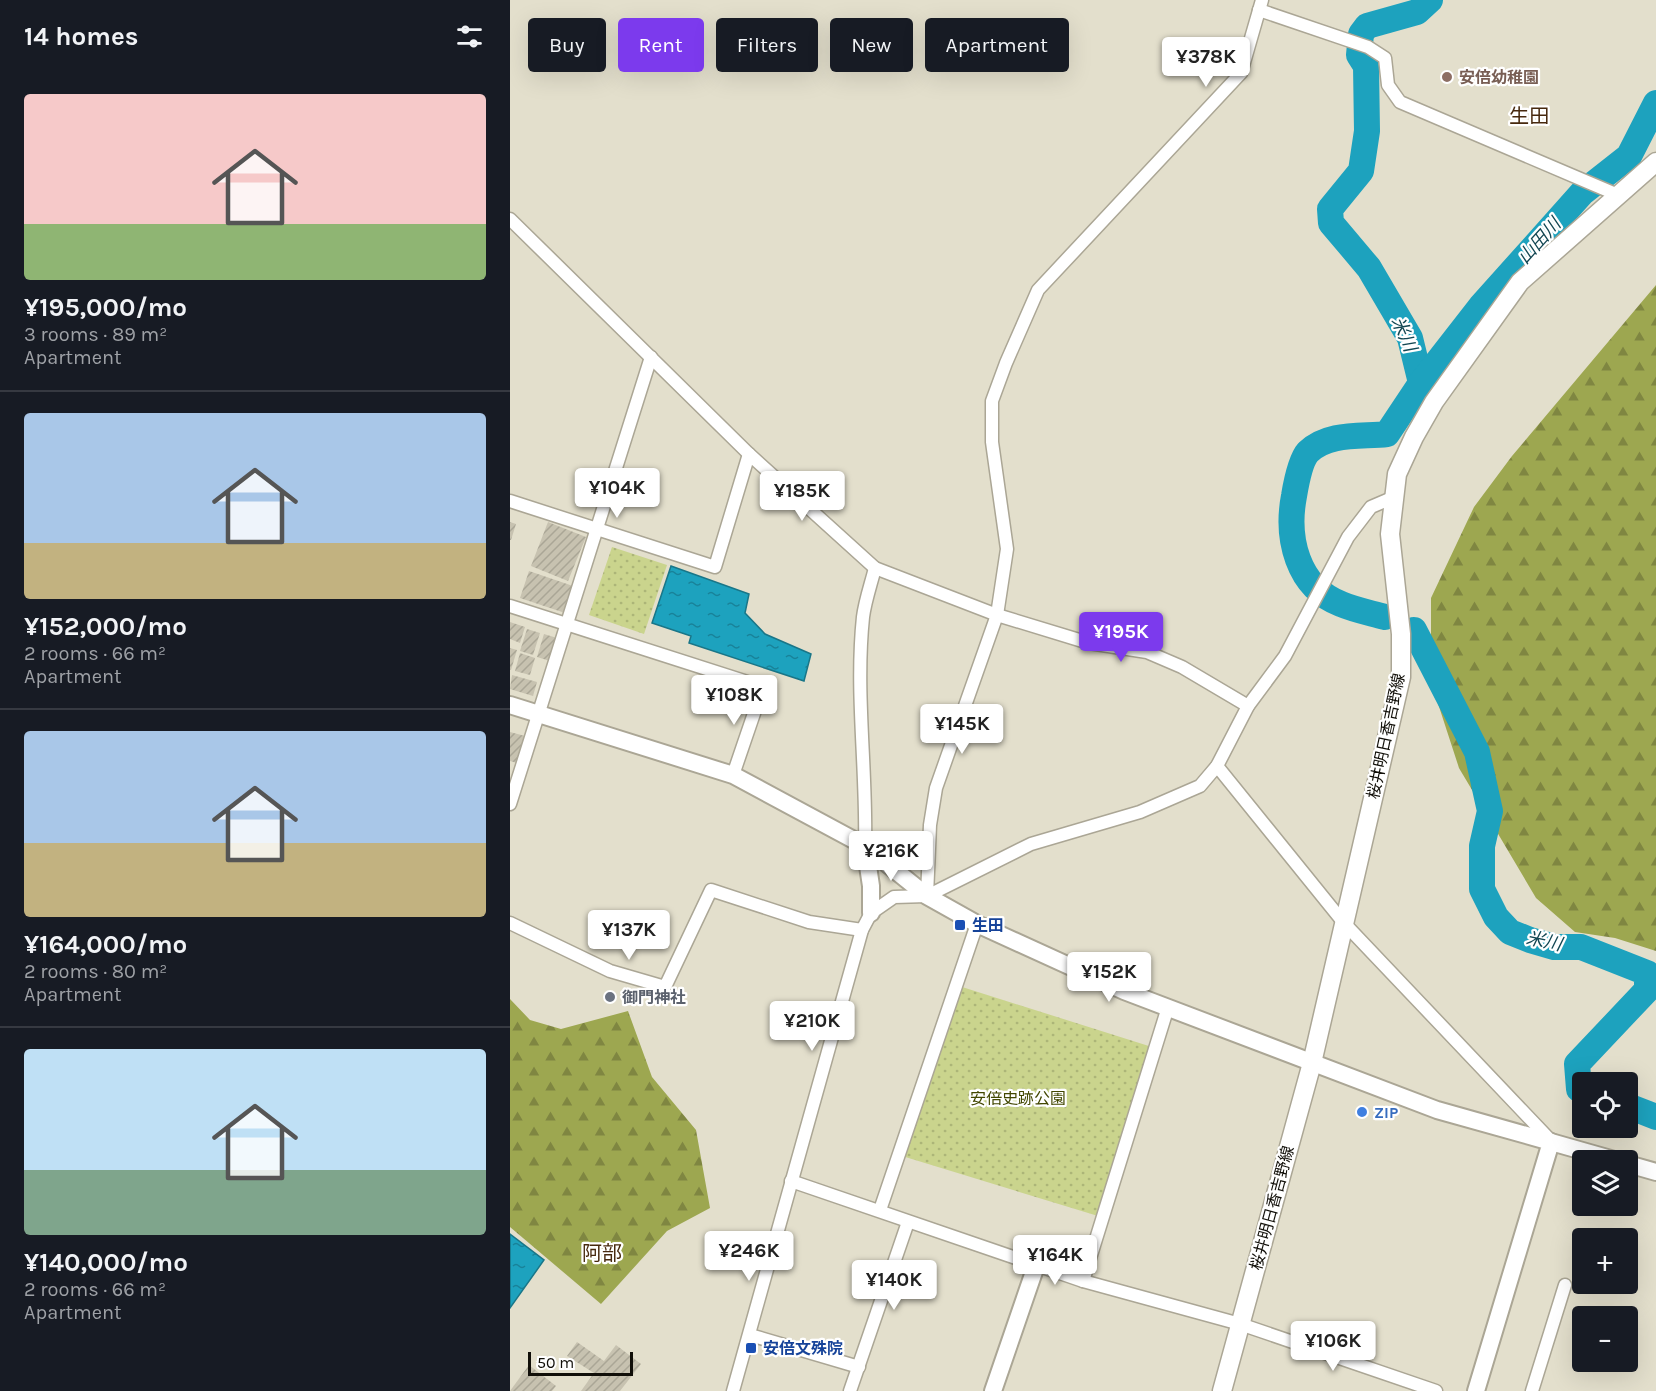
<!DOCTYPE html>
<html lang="en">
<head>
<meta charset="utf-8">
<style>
	:root { --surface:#171b24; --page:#20242c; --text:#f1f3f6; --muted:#9ea1a6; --line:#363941; --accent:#7c3aed }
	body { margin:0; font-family:Karla,"Noto Sans JP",sans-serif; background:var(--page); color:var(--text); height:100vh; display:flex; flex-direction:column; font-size:22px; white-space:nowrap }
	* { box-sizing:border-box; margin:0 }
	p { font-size:20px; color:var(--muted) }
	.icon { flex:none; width:33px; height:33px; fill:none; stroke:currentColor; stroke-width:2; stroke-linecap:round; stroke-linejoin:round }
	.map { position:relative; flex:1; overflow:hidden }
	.sheet { display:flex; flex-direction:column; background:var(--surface); width:510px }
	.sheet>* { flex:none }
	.banner { position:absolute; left:18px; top:18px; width:570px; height:54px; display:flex; gap:12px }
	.buttons { position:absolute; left:1062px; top:1072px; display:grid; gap:12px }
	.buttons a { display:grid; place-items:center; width:66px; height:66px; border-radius:6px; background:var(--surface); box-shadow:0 6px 24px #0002; font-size:30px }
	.scale { position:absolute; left:18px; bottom:15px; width:105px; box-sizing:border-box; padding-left:6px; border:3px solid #110f09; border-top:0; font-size:16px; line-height:21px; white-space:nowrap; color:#110f09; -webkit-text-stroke:4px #fff; paint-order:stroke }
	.price { position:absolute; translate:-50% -51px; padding:0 14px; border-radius:6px; background:#fff; color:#222; font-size:20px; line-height:39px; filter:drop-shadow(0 2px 3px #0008) }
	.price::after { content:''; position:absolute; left:50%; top:36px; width:18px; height:14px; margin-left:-9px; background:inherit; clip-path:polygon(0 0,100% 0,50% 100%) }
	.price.active { background:var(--accent); color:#fff }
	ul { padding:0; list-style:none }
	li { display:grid; align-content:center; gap:12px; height:318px; padding:0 24px }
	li+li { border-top:2px solid var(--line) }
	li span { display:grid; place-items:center; height:186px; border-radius:6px; color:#555 }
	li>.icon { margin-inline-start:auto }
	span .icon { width:108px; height:108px; fill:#fffc; stroke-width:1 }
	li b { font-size:26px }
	h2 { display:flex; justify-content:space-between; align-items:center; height:72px; padding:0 24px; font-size:26px }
	.pill { padding:0 21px; border-radius:6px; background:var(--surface); box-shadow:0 6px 24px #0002; font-size:21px; line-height:54px }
	.pill.active { background:var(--accent); color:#fff }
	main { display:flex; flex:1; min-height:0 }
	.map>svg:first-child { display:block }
</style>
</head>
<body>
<main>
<section class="sheet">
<h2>14 homes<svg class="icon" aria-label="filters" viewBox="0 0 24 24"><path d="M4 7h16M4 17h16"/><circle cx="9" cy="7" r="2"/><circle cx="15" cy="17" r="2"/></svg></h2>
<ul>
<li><span style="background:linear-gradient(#f6c9c9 70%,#8fb573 0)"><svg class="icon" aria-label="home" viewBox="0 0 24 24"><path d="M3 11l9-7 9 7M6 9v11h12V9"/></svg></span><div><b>¥195,000/mo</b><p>3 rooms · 89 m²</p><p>Apartment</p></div></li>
<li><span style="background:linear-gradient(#a9c7e8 70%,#c2b280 0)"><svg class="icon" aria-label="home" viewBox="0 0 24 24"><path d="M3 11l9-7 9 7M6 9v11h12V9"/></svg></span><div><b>¥152,000/mo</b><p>2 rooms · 66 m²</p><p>Apartment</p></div></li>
<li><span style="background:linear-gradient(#a9c7e8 60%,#c2b280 0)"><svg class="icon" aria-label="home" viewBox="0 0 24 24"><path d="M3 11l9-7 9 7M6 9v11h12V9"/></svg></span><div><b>¥164,000/mo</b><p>2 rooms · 80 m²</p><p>Apartment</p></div></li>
<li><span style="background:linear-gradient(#bfe0f5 65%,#7fa58c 0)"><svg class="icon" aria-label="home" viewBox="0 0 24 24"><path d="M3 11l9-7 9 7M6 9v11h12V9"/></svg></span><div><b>¥140,000/mo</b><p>2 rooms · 66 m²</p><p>Apartment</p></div></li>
</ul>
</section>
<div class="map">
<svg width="1146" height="1391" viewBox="0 0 1146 1391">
	<defs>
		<pattern id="grass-dots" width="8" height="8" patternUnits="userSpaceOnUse" patternTransform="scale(1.5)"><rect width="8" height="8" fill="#cad48d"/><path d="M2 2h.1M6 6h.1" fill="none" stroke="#acb578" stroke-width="1.8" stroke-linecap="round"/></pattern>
		<pattern id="forest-firs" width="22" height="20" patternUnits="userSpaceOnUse" patternTransform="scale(1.5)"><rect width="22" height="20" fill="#9da750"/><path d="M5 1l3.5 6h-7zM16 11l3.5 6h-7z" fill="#7f8641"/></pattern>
		<pattern id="water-ripples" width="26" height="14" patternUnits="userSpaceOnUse" patternTransform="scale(1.5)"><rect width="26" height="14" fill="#1da2be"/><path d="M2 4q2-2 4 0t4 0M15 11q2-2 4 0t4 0" fill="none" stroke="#188299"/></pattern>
		<pattern id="building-hatch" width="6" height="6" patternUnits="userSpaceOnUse" patternTransform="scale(1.5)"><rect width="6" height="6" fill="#c7c2b0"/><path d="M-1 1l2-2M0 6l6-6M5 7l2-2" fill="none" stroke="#aaa696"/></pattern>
	</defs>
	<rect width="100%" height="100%" fill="#e3dfcc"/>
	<g fill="url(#grass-dots)">
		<polygon points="102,547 157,565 134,634 79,615"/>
		<polygon points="449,986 642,1047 588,1216 392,1156"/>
	</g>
	<g fill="url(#forest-firs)">
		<polygon points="1146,285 1146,951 1105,938 1065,932 1026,898 949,768 921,682 921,598 964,507 1002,456"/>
		<polygon points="0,999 20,1020 51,1029 118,1011 142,1077 186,1130 200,1208 157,1231 91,1304 0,1227"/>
	</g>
	<g fill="url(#water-ripples)" stroke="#197688" stroke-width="1.5">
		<polygon points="161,566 239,594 235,613 255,634 301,654 294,681 179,643 181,636 142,623"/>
		<polygon points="0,1234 34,1260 0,1308"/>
	</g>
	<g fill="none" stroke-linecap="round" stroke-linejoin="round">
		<g stroke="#1da2be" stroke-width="26">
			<polyline points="911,383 900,338 859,268 821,223 820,209 851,171 857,131 856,66 849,55 851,34 857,26 907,12 920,0"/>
			<path d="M875,617C861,613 845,610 831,604C787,587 776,538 784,496C786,484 790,461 798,452C819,432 852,437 877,434L911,383L971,306L1072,193L1119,156L1146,103"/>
			<polyline points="904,630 967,752 980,811 972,846 972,889 986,917 1000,932 1020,940 1044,947 1071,947 1137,973 1137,990 1067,1064 1069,1089 1072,1090"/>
			<polyline points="1118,1106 1146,1117"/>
		</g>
	</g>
	<g fill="url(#building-hatch)">
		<polygon points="0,522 6,524 1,540 0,540"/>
		<polygon points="38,522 76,537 58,581 21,566"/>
		<polygon points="19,571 63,586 55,613 10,598"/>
		<polygon points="0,622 15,627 10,643 0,639"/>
		<polygon points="17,629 30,633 23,655 10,651"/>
		<polygon points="34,634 47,638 40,661 27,657"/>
		<polygon points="0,648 7,650 1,670 0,670"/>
		<polygon points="10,653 25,658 20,675 5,671"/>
		<polygon points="2,675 27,682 23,696 0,689"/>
		<polygon points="0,732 15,736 7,763 0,761"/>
		<polygon points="67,1342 94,1361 106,1345 131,1364 110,1391 71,1391 84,1373 57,1356"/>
		<polygon points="19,1365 46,1386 42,1391 0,1391"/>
	</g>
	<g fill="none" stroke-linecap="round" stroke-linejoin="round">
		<g stroke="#aba695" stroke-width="15">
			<g id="street">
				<polyline points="749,10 858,47 875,58 878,85 890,102 1108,195"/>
				<polyline points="0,219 239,454 365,568 487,615 579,643 637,652 672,667 738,706"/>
				<polyline points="0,501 205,567 239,454"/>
				<polyline points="0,606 253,687 223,775"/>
				<polyline points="707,766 834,923 1041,1141"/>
				<polyline points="0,804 141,357"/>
				<path d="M355,846C357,770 345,693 353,617C355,601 361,584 365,568"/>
				<polyline points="417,896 420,825 426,788 487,615 497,549 482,442 482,401 496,363 528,290 731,73 752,0"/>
				<polyline points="0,923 100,971 155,987 201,890 299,922 352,930"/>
				<polyline points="281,1181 573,1281 730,1324 926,1391"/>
				<polyline points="370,1210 467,924"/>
				<polyline points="573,1281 658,1007"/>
				<polyline points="240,1335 349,1367"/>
				<polyline points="223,1391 352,930 361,913 384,897 417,896 521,844 630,812 690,786 707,766 738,706 775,656 838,537 861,507 882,498"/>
				<polyline points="340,1391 398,1222"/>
				<polyline points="1022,1391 1055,1285"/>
			</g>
		</g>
		<g stroke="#aba695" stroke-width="20">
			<g id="secondary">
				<polyline points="0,705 223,775 355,846 417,896 467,924 614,991 927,1110 1041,1142 966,1391"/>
				<polyline points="355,846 361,886 361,913"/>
				<polyline points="1041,1142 1108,1161"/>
				<polyline points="1118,1164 1146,1172"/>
				<polyline points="483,1391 527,1263"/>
			</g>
		</g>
		<g stroke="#aba695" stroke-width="21">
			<polyline id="primary" points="712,1391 802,1063 891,677 891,634 880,534 887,474 904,437 924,402 1010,282 1146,162"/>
		</g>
		<use href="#street" stroke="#fff" stroke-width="12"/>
		<use href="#secondary" stroke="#fff" stroke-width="16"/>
		<use href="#primary" stroke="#fff" stroke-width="18"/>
	</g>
	<circle fill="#8d6e63" stroke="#fff" stroke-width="2" cx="937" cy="77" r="6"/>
	<g fill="#1a4fb4" stroke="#fff" stroke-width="2">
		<rect x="444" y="919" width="12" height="12" rx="3"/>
		<rect x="235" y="1342" width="12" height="12" rx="3"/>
	</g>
	<circle fill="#6b7280" stroke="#fff" stroke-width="2" cx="100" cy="997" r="6"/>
	<circle fill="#3f7fe0" stroke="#fff" stroke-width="2" cx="852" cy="1112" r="6"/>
	<g text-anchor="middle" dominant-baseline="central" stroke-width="4.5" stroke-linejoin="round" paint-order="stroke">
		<g font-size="16" font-weight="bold" fill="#785e54" stroke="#fff" text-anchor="start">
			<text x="949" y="77">安倍幼稚園</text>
		</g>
		<g font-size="16" fill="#110f09" stroke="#fff">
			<text transform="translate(876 736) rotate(-78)">桜井明日香吉野線</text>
			<text transform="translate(762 1208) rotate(-75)">桜井明日香吉野線</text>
		</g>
		<g font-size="16" font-weight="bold" fill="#164399" stroke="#fff" text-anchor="start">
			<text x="462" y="925">生田</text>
			<text x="253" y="1348">安倍文殊院</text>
		</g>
		<g font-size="16" font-weight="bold" fill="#5b616d" stroke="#fff" text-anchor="start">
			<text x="112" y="997">御門神社</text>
		</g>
		<g font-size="16" fill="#424701" stroke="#fff">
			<text x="508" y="1098">安倍史跡公園</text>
		</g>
		<g font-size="16" font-weight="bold" fill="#366cbe" stroke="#fff" text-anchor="start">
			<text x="864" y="1112">ZIP</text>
		</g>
		<g font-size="18" font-style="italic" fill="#134753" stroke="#fff">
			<text transform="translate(1029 241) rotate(-48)">山田川</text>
			<text transform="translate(894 334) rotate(66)">米川</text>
			<text transform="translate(1034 941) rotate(12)">米川</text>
		</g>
		<g font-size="20" fill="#47290e" stroke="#fff">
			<text x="1019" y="116">生田</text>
			<text x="92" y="1253">阿部</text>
		</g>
	</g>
</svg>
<div class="buttons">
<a><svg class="icon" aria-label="locate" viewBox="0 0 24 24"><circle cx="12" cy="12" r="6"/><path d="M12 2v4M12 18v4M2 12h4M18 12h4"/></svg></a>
<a><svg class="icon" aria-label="layers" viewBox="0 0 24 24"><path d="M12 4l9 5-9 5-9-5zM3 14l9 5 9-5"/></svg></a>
<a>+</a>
<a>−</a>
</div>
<div class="scale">50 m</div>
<b class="price" style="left:696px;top:88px">¥378K</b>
<b class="price" style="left:107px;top:519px">¥104K</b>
<b class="price" style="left:292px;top:522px">¥185K</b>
<b class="price active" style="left:611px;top:663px">¥195K</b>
<b class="price" style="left:224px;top:726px">¥108K</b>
<b class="price" style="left:452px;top:755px">¥145K</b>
<b class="price" style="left:381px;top:882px">¥216K</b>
<b class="price" style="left:119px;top:961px">¥137K</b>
<b class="price" style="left:599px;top:1003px">¥152K</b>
<b class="price" style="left:302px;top:1052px">¥210K</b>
<b class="price" style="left:239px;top:1282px">¥246K</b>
<b class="price" style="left:545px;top:1286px">¥164K</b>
<b class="price" style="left:384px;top:1311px">¥140K</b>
<b class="price" style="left:823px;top:1372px">¥106K</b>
<div class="banner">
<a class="pill">Buy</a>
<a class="pill active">Rent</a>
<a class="pill">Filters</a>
<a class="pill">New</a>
<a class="pill">Apartment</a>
</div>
</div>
</main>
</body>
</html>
